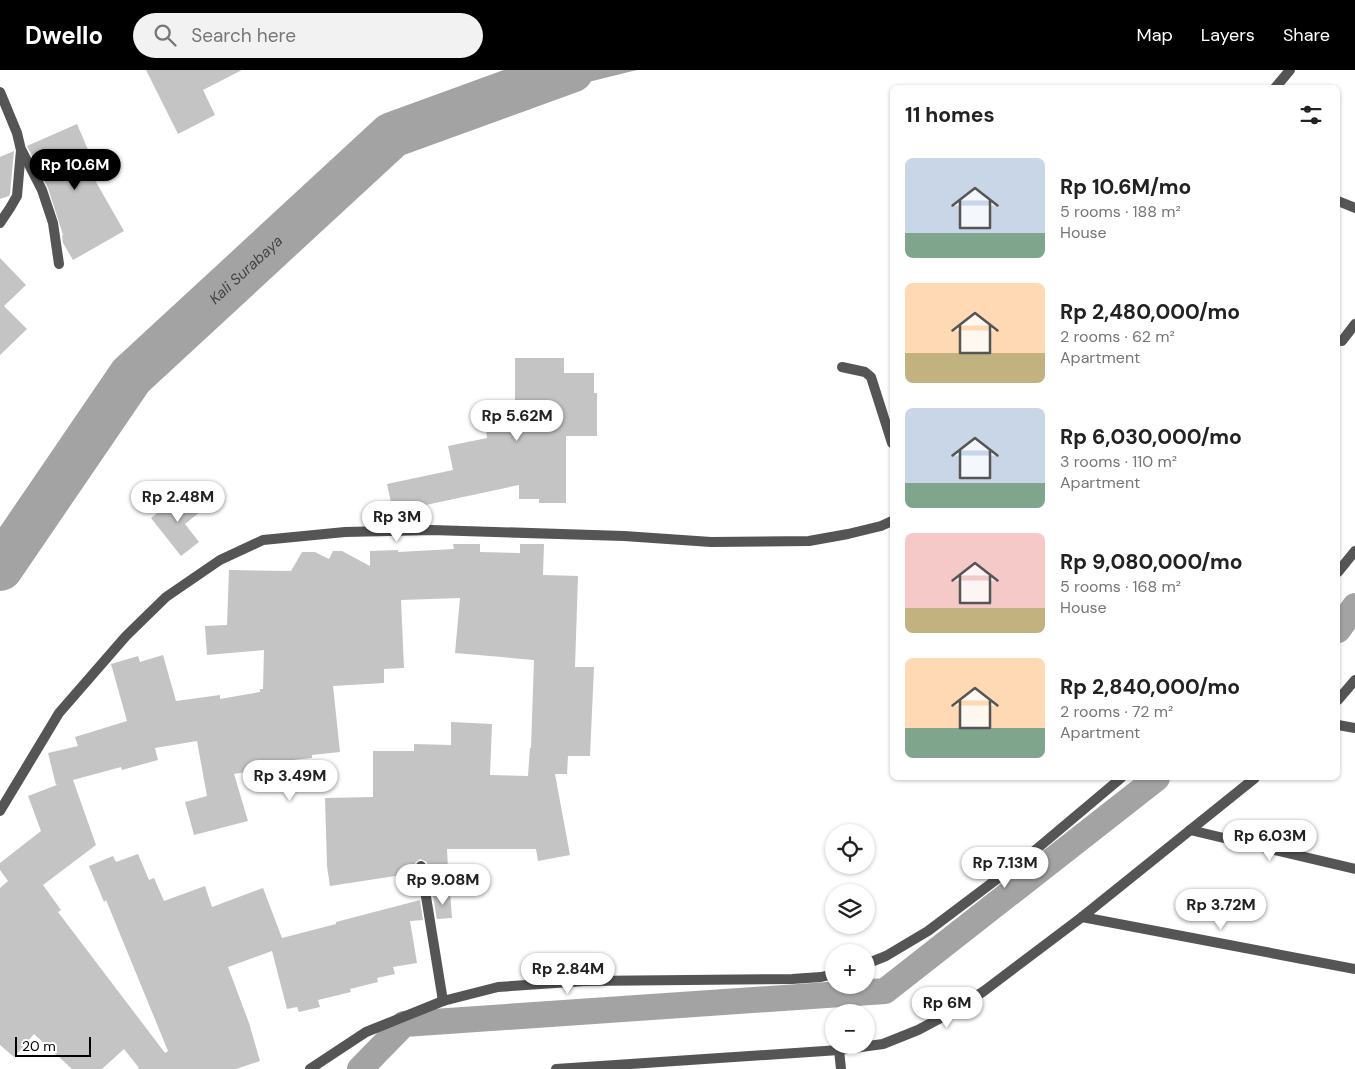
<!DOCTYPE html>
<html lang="en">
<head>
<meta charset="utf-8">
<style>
	:root { --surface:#fff; --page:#f2f2f2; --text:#222; --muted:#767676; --accent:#000 }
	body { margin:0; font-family:"DM Sans",sans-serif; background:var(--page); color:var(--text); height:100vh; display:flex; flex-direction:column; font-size:19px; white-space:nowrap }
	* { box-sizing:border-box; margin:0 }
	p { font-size:16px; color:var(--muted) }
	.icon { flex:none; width:28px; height:28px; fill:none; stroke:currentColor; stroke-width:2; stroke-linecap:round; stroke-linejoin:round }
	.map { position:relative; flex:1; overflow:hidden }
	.drawer { position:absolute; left:890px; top:15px; width:450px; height:695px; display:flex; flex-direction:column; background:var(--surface); border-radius:8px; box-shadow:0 1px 4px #0004 }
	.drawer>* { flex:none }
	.fabs { position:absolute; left:825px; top:754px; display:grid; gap:10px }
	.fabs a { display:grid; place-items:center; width:50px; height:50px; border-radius:50%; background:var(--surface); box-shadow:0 1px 4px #0004; font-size:25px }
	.scale { position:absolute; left:15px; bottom:12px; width:76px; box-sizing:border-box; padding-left:5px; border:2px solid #000; border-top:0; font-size:14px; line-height:18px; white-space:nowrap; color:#000; -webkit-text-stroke:4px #fff; paint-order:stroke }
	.price { position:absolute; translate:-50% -42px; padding:0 11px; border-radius:18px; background:#fff; color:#222; font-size:16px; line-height:32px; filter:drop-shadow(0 1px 2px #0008) }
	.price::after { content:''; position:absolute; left:50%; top:30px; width:15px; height:11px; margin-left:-8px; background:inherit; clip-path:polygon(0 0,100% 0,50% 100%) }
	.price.current { background:var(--accent); color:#fff }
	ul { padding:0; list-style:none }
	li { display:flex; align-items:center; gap:15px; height:125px; padding:0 15px }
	li span { display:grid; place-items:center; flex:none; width:140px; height:100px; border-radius:8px; color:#555 }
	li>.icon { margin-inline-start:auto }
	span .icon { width:60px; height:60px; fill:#fffc; stroke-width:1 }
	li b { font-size:21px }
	h2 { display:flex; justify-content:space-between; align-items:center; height:60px; padding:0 15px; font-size:21px }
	header { display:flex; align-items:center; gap:30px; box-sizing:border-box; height:70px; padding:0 25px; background:var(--accent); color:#fff }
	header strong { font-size:24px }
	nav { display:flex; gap:28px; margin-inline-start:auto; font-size:18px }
	.search { width:350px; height:45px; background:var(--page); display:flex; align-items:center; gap:12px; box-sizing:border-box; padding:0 18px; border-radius:28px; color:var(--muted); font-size:19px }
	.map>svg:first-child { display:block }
</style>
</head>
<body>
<header>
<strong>Dwello</strong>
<div class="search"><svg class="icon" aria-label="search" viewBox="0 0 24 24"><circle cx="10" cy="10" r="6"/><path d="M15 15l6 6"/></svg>Search here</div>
<nav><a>Map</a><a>Layers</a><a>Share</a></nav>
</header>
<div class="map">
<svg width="1355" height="999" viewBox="0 0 1355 999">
	<rect width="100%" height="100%" fill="#fff"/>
	<polygon fill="#a3a3a3" points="566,0 637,0 568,17"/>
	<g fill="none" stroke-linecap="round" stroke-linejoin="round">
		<g stroke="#a3a3a3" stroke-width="26">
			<polyline points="1338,560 1355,536"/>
			<polyline points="360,999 404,954 885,921 1157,708"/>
		</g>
		<path stroke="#a3a3a3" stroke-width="46" id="s1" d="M0,498L131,306L392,65L571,0"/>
	</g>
	<g fill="#c4c4c4">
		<polygon points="146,0 242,0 203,20 215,45 178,64"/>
		<polygon points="77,54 98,103 92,105 124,161 73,190 63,173 62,166 63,165 48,118 27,76"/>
		<polygon points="14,81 10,124 9,126 0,129 0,87"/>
		<polygon points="0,188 26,215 4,236 27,259 0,285"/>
		<polygon points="515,288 564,288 564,303 594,303 594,323 597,323 597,366 566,366 566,433 539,433 539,429 519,429 519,415 393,442 387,414 453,400 448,376 487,368 486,359 515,357"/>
		<polygon points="185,421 201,441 185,454 199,472 181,486 151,448"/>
		<polygon points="453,474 480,474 480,482 520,483 520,474 544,474 543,505 578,506 575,597 594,597 590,686 568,686 567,704 555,704 570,785 538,791 536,779 447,779 448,798 429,801 427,792 420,789 415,793 415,803 330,816 327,796 325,728 373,727 373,681 414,681 414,674 451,675 451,652 492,654 490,705 528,706 530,678 531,678 534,590 455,583 460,528 401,530 404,598 384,599 384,613 333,616 340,682 312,685 312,688 263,693 264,699 234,704 248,751 194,765 185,732 207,726 197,671 155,678 158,690 122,700 121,697 73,710 96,775 43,815 61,840 58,842 165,983 168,981 106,830 104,832 89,796 113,786 116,792 138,784 149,810 154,808 164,831 205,816 212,837 263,818 282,868 336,854 336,852 420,830 423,850 410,851 417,893 393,897 395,904 377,908 378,912 350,919 351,922 318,930 320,937 299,942 297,937 287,939 272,881 228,897 249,953 260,991 236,999 137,999 139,998 124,979 102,999 72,999 34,964 14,987 0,975 0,818 8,811 0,800 0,793 41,761 28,726 62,713 56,715 48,683 78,676 75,667 127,651 111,594 138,586 140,592 163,585 176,631 220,625 220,629 260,622 260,619 263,619 264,580 207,585 205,556 227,555 229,500 291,501 302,482 315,482 329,489 333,481 342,481 370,496 370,481 398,480 398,482 454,479"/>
		<polygon points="450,822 452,848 437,849 433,826"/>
	</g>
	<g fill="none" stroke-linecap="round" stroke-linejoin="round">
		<polyline stroke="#555" stroke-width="10" points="842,297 865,302 871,307 892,373"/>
		<g stroke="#555" stroke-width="10">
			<polyline points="1275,18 1290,0"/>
			<polyline points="0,22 17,63 21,80 17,126 10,138 0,153"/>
			<polyline points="22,81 42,120 53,153 59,194"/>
			<polyline points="1338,131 1355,138"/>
			<polyline points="1342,271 1355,254"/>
			<polyline points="1338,502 1355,481"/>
			<polyline points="1338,630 1355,610"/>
			<polyline points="1338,655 1355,658"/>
			<polyline points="0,741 59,643 126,566 166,527 220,490 263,470 345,462 432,460 624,466 711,472 809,471 848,464 881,456 892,451"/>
			<polyline points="1190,760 1355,799"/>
			<polyline points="421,796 443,931"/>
			<polyline points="1082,847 1355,899"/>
			<polyline points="866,894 886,886 928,861 1033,782 1121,708"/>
			<polyline points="839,980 841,999"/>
			<polyline points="310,999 366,962 443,931 498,917 584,911 792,909 821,907 834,904"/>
			<polyline points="556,999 839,980 883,974 918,960 952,942 984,921 1082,847 1255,708"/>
		</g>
	</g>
	<g text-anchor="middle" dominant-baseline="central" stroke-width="4.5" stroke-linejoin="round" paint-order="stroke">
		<g font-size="15" font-style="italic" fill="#444" stroke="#fff">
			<text stroke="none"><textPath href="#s1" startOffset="389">Kali Surabaya</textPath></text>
		</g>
	</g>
</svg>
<div class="fabs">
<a><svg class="icon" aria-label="locate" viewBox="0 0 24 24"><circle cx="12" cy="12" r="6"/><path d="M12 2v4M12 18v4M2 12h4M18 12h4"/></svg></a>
<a><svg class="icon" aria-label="layers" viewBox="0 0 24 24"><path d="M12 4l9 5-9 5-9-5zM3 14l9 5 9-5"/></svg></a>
<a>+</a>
<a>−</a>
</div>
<div class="scale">20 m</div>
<b class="price current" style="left:75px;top:121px">Rp 10.6M</b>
<b class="price" style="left:517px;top:372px">Rp 5.62M</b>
<b class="price" style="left:178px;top:453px">Rp 2.48M</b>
<b class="price" style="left:397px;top:473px">Rp 3M</b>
<b class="price" style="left:290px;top:732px">Rp 3.49M</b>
<b class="price" style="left:1270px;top:792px">Rp 6.03M</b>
<b class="price" style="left:1005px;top:819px">Rp 7.13M</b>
<b class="price" style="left:443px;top:836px">Rp 9.08M</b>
<b class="price" style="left:1221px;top:861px">Rp 3.72M</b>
<b class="price" style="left:568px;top:925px">Rp 2.84M</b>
<b class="price" style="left:947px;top:959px">Rp 6M</b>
<section class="drawer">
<h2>11 homes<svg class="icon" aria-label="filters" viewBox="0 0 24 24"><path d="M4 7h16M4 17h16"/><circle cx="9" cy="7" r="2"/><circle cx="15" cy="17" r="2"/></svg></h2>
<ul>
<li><span style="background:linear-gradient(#c9d6e8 75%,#7fa58c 0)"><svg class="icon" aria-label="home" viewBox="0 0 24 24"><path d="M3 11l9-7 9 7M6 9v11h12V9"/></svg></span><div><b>Rp 10.6M/mo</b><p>5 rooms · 188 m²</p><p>House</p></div></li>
<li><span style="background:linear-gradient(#ffd9b3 70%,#c2b280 0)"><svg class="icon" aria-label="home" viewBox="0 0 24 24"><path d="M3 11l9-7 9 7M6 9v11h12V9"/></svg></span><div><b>Rp 2,480,000/mo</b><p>2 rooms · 62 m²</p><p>Apartment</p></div></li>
<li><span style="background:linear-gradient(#c9d6e8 75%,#7fa58c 0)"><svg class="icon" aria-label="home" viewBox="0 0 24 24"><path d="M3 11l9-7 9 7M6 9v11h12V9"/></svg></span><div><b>Rp 6,030,000/mo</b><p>3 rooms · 110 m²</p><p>Apartment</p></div></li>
<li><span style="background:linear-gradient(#f6c9c9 75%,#c2b280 0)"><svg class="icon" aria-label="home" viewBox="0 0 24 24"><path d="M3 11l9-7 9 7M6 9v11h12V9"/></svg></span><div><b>Rp 9,080,000/mo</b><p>5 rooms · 168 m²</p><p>House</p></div></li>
<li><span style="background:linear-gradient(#ffd9b3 70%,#7fa58c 0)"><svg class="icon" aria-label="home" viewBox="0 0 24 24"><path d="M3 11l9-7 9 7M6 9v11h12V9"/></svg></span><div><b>Rp 2,840,000/mo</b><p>2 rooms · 72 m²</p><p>Apartment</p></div></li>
</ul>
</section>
</div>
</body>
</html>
